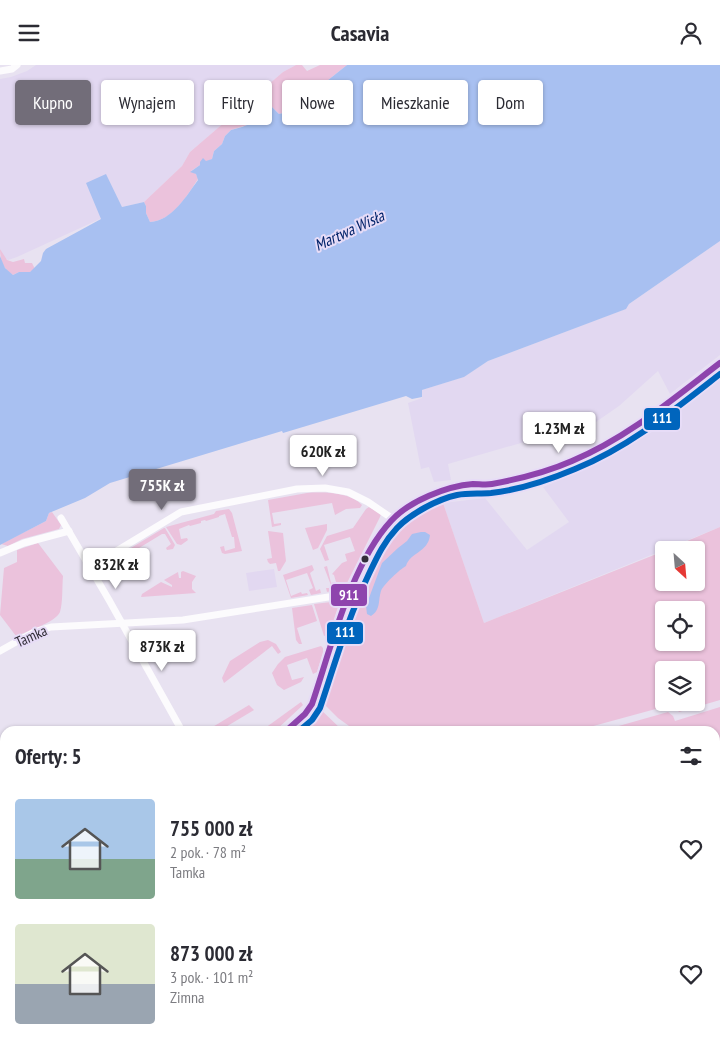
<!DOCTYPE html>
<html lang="pl">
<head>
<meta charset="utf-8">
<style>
	:root { --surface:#fff; --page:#f2f2f3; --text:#2b2b33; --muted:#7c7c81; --accent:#726d79 }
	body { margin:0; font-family:"PT Sans Narrow",sans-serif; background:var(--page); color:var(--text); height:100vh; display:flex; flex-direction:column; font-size:19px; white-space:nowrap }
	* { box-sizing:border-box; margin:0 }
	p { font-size:16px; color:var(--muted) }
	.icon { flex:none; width:28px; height:28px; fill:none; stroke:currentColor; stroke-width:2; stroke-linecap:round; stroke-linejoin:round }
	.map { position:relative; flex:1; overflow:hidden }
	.drawer { position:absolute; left:0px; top:661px; width:720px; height:321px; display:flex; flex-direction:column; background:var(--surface); border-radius:15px 15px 0 0; box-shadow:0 1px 4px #0004 }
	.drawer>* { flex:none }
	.hud { position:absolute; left:15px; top:15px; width:690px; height:45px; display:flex; gap:10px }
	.needle { width:32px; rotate:154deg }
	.tools { position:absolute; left:655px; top:476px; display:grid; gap:10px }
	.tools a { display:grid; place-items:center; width:50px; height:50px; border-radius:5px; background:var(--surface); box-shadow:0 1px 4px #0004; font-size:25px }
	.price { position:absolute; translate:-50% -42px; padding:0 11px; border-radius:5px; background:#fff; color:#222; font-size:16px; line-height:32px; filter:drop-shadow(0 1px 2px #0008) }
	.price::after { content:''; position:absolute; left:50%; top:30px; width:15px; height:11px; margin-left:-8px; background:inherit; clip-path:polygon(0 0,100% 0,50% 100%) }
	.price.selected { background:var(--accent); color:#fff }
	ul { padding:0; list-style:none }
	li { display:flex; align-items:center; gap:15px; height:125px; padding:0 15px }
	li span { display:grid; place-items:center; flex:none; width:140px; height:100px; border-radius:5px; color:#555 }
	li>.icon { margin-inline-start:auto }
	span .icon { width:60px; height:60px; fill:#fffc; stroke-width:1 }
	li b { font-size:21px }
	h2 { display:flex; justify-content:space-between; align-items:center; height:60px; padding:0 15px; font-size:21px }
	.pill { padding:0 18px; border-radius:5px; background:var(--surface); box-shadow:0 1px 4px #0004; font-size:18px; line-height:45px }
	.pill.selected { background:var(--accent); color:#fff }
	header { display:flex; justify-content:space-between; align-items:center; height:65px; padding:0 15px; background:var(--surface); font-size:22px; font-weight:700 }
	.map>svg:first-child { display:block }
</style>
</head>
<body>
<header><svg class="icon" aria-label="menu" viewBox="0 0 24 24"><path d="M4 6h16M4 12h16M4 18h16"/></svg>Casavia<svg class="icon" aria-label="person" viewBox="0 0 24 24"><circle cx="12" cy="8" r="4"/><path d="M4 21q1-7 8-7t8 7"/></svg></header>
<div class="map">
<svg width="720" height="982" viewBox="0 0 720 982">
	<rect width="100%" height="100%" fill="#e8e2f1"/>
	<g fill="#e2d8f1">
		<polygon points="36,0 296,0 283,7 190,87 182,101 144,137 122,142 106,110 102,153 17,192 8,195 4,193 0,184 0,14 11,12 27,6"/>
		<polygon points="720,176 720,290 670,329 658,306 619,341 593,359 549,376 545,371 448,399 451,415 434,417 429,402 421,404 408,338 422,333 422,325 463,312 488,296 625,244 629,239"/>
		<polygon points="720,311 720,462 484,558 443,438 485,433 527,485 569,457 543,422 557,416 557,408 616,383 617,387 627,383 628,375 654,358 685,334 687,336"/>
		<polygon points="274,504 277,522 249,526 246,508"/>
		<polygon points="27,978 132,978 131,982 28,982"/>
	</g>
	<g fill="#ebc2dc" fill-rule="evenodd">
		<path d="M296,0H302L307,6L320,0H347L288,47L279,49L266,36L264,40V47L254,52L247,60L231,65L225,71L222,79L214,86L212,94L200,100L191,106L196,109L198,114C187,131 172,156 150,157L146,148V141L144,137L182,101L190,87L283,7Z"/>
		<path d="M0,184L7,195L13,197L24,194L25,198H32L35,204L30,207H19L13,210C3,204 0,195 0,184Z"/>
		<path d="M307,428C324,427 350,427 362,440L360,443L346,444L335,450L332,438L272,448L274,459L281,458V460L272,462L268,435Z"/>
		<path d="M441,432L484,558L664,486V518H696V485H666L720,462V635L679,647L674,639L575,666H356L338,653L320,635C329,610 337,584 346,558C358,522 369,486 397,460L399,461L401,459V455ZM664,545H696V578H664ZM664,605H696V638H664Z"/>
		<polygon points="369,442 381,449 380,452 346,520 340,524 327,527 326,523 332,523 324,502 327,501 331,518 336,517 334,510 332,509 342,498 347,496 345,489 355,486 350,472 324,480 329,495 325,496 320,484 327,471 353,463 366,444"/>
		<polygon points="229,444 232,448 242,486 225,489 222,488 220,482 224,481 225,486 235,483 234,472 232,472 225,449 219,451 219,452 206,456 205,455 201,456 201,458 190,461 189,460 179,464 181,474 187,473 188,475 181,480 177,479 166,462 214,449 216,446"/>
		<polygon points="52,447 61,460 59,464 22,474 8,481 1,479 46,456 49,448"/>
		<polygon points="327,459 327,465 318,483 313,485 305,463"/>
		<polygon points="164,463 165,463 175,480 173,484 167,485 166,483 171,479 165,469 162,469 121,494 127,505 132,502 135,506 126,510 116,492"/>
		<polygon points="268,466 283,468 286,496 280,506 278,506 276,498 270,499 268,497 267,494 272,493"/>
		<path d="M38,478L63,511C62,522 63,537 60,547C56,557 26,567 16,571L0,550L4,503L17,497V485Z"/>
		<polygon points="312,500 314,505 310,508 316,526 320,524 321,528 311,530 309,525 313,523 307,508 286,515 291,531 301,527 302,529 307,528 308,530 291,533 283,510"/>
		<polygon points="183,506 196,511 192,517 192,524 196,528 141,532 142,529 161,517 172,522 172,520 164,515 178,507 179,513 181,513 181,507"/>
		<polygon points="340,536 329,569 324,571 314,539"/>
		<polygon points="312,540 317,556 297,563 302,579 299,579 296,575 292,543"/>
		<polygon points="268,575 276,579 281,587 278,589 272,581 224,618 222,613 230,596 260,577"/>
		<polygon points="321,581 323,583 323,587 317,607 313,609 307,593 287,600 292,615 304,612 301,617 284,625 277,620 272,608 278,599 285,592"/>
		<polygon points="301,637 303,640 275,666 261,666"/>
		<polygon points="249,640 254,645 219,666 206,666"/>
		<polygon points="317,641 343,666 295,666 306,656"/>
		<polygon points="720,642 720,792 715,793 715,666 601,666 668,647 673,651 675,656"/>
		<polygon points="720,825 720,982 589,982 587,978 715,978 715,826"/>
	</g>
	<g fill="#a8c0f1">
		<path d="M347,0H720V176L629,239L626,244L488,296L464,312L422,325V332L412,334L406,331L283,368L282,366L110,418L85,433L49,448L46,456L0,480V191L5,203L13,210L19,207H30L41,196L43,188L46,184L101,154L86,118L106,109L122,142L144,137L146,141V148L150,157C172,156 187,130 198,115L196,109L190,107L200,100V97L203,93L206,96L212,94L214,86L222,79L225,71L231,65L242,62L247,60L249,55H253L254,52L264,47L266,36L279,49L288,47Z"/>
		<path d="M421,467H425L430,470C428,488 410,487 406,501C400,504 383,520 381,526C378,535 381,545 371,551L367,549L366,541L382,498L398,483L407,476L412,469Z"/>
	</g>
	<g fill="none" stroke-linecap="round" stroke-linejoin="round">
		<g stroke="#fcfbfd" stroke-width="7">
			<polyline points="0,6 12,4 17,0"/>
			<polyline points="61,453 109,535 182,666"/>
			<polyline points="0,488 24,478 69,466"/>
			<polyline points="90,502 181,447 297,424 325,423 348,427 368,437 393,454"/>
			<polyline points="0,586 34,567 51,562 183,555 341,530 348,532"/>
			<polyline points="286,666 305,649 312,639 348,532 375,475 393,454 416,438 441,426 454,422 473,419 490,419 527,411 570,397 590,388 638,361 720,298"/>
			<polyline points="0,824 5,832"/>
			<polyline points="22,978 22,982"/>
			<polyline points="208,978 210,982"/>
			<polyline points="401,978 403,982"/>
			<polyline points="135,982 136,978"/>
			<polyline points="237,982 242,978"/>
			<polyline points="313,982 317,978"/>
		</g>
		<g stroke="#fcfbfd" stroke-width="10">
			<polyline points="715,818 720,817"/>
			<polyline points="0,943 5,939"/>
		</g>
		<g stroke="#e7dcf7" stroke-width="10">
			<path id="bus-1" d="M286,666L305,649L312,639C331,583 351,499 391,456C409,436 447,421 473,419C479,419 486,420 492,419C519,414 547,407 572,396C627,373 673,334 720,298"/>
		</g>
		<g stroke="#e7dcf7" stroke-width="10">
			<path id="bus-2" d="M299,666L312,655L320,643C335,598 348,553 368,511C377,492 383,478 397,463C410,449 438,434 457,430C468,428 479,429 491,428C518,425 549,415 575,404C629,382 674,345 720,309"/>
		</g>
		<use href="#bus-1" stroke="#8e44ad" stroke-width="6"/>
		<use href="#bus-2" stroke="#0065bd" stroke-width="6"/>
	</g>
	<circle fill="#322e38" stroke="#e7dcf7" stroke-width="2" cx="365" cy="494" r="4.5"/>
	<g text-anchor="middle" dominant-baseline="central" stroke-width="4" stroke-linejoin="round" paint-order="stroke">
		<g font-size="15" fill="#322e38" stroke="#e7dcf7">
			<text transform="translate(31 571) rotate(-24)">Tamka</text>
		</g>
		<g font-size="16" font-style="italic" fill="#002269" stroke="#e7dcf7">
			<text transform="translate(349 165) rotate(-25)">Martwa Wisła</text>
		</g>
	</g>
	<g stroke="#e7dcf7" stroke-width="2">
		<rect x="643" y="342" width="38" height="24" rx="5" fill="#0065bd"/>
		<rect x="330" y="518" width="38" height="24" rx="5" fill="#8e44ad"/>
		<rect x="326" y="556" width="38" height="24" rx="5" fill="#0065bd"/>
	</g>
	<g font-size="14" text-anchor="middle" font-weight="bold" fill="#fff">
		<text x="662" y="358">111</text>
		<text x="349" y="535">911</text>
		<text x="345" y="572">111</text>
	</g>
</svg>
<div class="tools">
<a><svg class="needle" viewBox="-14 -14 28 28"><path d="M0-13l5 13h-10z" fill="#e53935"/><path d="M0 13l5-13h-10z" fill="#7c7c81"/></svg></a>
<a><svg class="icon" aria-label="locate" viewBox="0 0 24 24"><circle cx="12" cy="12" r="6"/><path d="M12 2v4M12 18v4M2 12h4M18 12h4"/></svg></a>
<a><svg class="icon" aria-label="layers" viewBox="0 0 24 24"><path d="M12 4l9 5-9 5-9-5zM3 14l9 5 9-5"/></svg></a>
</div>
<b class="price" style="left:559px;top:389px">1.23M zł</b>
<b class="price" style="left:323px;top:412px">620K zł</b>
<b class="price selected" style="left:162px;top:446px">755K zł</b>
<b class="price" style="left:116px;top:525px">832K zł</b>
<b class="price" style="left:162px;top:607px">873K zł</b>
<div class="hud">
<a class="pill selected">Kupno</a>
<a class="pill">Wynajem</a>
<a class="pill">Filtry</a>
<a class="pill">Nowe</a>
<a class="pill">Mieszkanie</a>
<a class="pill">Dom</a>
</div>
<section class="drawer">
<h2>Oferty: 5<svg class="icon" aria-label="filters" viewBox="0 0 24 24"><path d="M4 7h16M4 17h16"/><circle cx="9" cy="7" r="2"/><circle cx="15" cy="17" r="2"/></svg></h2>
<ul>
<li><span style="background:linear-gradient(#a9c7e8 60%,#7fa58c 0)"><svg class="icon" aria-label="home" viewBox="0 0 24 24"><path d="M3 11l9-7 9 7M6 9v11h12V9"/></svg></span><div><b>755 000 zł</b><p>2 pok. · 78 m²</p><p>Tamka</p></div><svg class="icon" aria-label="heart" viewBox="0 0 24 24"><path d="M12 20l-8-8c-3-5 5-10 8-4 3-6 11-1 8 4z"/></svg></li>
<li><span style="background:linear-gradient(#dfe7d0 60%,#9aa5b1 0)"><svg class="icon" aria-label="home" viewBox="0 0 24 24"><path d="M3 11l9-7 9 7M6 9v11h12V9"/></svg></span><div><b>873 000 zł</b><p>3 pok. · 101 m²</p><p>Zimna</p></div><svg class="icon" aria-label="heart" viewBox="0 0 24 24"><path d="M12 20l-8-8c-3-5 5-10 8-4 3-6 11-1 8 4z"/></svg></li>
</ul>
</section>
</div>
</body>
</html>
